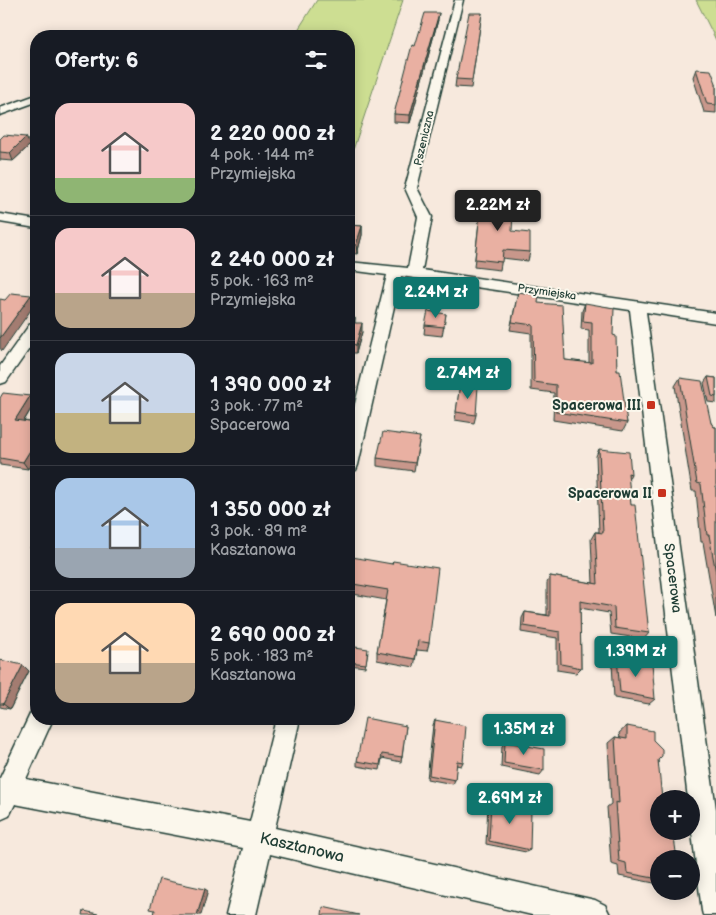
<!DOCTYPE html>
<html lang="pl">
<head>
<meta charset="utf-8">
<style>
	:root { --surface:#171b24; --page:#20242c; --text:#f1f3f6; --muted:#9ea1a6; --line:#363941; --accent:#0f766e }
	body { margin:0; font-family:"Balsamiq Sans",sans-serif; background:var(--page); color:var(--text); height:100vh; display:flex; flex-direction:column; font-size:19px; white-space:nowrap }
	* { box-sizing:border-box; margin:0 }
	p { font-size:16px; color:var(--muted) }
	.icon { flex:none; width:28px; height:28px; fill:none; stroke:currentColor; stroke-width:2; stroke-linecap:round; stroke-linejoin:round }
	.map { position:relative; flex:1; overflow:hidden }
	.drawer { position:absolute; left:30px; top:30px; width:325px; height:695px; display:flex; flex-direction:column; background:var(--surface); border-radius:20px; box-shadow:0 2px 12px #0003 }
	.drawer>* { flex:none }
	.fabs { position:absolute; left:650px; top:790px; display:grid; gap:10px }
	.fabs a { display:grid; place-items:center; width:50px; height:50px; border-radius:50%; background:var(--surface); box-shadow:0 2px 12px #0003; font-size:25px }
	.price { position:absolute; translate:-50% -42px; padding:0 11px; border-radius:5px; background:var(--accent); color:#fff; font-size:16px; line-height:32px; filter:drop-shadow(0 1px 2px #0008) }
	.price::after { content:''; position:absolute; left:50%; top:30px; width:15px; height:11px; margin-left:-8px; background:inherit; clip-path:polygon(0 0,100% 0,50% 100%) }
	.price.selected { background:#222; color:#fff }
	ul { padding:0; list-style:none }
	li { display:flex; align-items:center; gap:15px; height:125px; padding:0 25px }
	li+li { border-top:1px solid var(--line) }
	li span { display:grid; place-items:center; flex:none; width:140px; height:100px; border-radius:15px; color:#555 }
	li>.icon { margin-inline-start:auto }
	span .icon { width:60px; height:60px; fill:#fffc; stroke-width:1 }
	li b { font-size:21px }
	h2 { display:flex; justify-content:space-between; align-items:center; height:60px; padding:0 25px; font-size:21px }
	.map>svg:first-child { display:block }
</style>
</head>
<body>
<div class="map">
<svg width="716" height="915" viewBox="0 0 716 915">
	<rect width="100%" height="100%" fill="#f7e9dd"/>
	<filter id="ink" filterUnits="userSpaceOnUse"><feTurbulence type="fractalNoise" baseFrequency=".02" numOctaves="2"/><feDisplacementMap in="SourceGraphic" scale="10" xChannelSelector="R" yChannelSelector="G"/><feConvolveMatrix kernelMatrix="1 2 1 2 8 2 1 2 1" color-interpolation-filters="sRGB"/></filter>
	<g filter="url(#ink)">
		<g fill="#cdde92" stroke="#768e63">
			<polygon points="317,0 403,0 349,162 349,36 294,36"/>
			<polygon points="696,0 716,0 716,40"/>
		</g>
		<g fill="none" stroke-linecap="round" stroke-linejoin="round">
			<g stroke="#1f3d34" stroke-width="3">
				<g id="minor">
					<polygon points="455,0 463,0 417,188 432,217 422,270 716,313 716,323 646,312 716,809 716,915 703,915 702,911 691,825 691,799 688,799 630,310 401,276 358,465 356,470 349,472 349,428 387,275 349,270 349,262 408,268 418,217 405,188"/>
					<polygon points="36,95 36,102 0,115 0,108"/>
					<polygon points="0,214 36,220 36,228 0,222"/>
					<polygon points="36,323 36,339 6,382 0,384 0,366 30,324"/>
					<polygon points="36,709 36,719 53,719 26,779 250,822 276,719 300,719 275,828 595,900 605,905 610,915 532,915 270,854 256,915 226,915 243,848 15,804 9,816 0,820 0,778 32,710"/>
				</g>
			</g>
			<use href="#minor" fill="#fbf7ec" fill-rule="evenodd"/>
		</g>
		<g fill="#c8978b" stroke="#1f3d34">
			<polygon points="482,13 471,88 455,87 456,79"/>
			<polygon points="438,20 410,123 394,122 394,114 415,46"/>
			<polygon points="696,69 716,83 716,113 704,112 693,77"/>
			<polygon points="0,139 30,145 13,161 0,160"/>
			<polygon points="481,203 499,212 512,231 530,252 528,261 502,258 500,270 474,267"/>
			<polygon points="349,225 362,226 362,235 357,254 349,253"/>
			<polygon points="518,292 538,303 565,360 589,363 589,330 581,329 582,311 585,303 613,335 617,371 627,423 623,431 553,420 554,393 531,390 531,333 510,330"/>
			<polygon points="446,314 442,336 424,334 425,325"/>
			<polygon points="355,318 355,323 362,332 356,353 352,353 349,362"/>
			<polygon points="708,377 716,378 716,403 708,402 704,383"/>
			<polygon points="680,378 714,427 716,427 716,618 703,542 701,542 696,491 692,491 675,386"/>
			<polygon points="460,384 476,415 474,423 455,420"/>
			<polygon points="30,396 34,404 24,421 36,423 36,455 28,469 0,465 0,398"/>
			<polygon points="420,437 414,471 377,466 377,458"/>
			<polygon points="599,449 631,474 628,480 631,505 649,633 644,639 611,634 609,613 580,608 581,668 576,673 557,670 557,638 521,632 522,618 525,612 547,615 547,583 550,576 593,583 591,539 595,532 599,532 596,456"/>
			<polygon points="36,537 36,552 33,551 30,548"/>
			<polygon points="392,564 429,643 427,651 417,650 414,667 377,660 377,652 386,600 353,594 350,608 349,608 349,565"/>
			<polygon points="349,646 368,652 365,667 349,665"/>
			<polygon points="617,657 655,699 649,704 614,698 612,663"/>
			<polygon points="0,660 29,671 10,709 0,707"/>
			<polygon points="435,720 463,762 461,766 456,765 455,780 453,784 427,779 433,725"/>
			<polygon points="406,726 401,762 382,758 380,770 357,766 357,761"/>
			<polygon points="627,726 653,740 658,760 659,884 619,876 618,866 611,864 607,807 611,804 608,743 615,737 620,738 619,733"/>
			<polygon points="505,742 544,770 540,775 501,767 502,746"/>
			<polygon points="491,801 530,850 526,852 486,844 488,804"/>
		</g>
		<g fill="#a37b71" stroke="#1f3d34">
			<polygon points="439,13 438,20 410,123 410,115"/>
			<polygon points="26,137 30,145 13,161 10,153"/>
			<polygon points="362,226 362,235 357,254 356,245"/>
			<polygon points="31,295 35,304 2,351 0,348 0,338"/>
			<polygon points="362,323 362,332 356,353 356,345"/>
			<polygon points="352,344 352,353 349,362 349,353"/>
			<polygon points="30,396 34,404 20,427 15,420"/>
			<polygon points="36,441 36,455 28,469 23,462"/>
			<polygon points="353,584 353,594 350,608 350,599"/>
			<polygon points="23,665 29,671 10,709 3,704"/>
			<polygon points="205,889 208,891 201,915 197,915"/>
		</g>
		<g fill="#e9b0a2" stroke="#1f3d34">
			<polygon points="425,13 439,13 410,115 394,114 412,45 415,46"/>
			<polygon points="469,13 482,13 472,80 456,79"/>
			<polygon points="696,69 711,70 716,83 716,105 707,104"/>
			<polygon points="4,135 26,137 10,153 0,152 0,139"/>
			<polygon points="482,195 500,197 499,212 513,213 512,231 530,233 530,252 503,250 502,262 475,259"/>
			<polygon points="349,225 362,226 356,245 349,244"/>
			<polygon points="518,292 539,295 538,303 562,305 565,360 592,363 592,322 583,321 585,303 614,308 613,335 616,336 617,371 620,371 627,423 556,412 556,385 534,382 533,325 512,322"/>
			<polygon points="11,293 31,295 0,338 0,299 5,300"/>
			<polygon points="428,311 446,314 444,327 425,325"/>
			<polygon points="349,317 355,318 354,323 362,323 356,345 352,344 349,353"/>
			<polygon points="708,377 716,378 716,397 712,396"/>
			<polygon points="680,378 702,381 711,423 714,427 716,427 716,573 709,535 707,535 701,484 697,483"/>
			<polygon points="460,384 478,386 476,415 456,412"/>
			<polygon points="3,393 30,396 15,420 36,423 36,441 23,462 0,458 0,398"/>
			<polygon points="383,432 420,437 415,463 377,458"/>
			<polygon points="599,449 629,452 631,474 628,473 631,505 635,505 649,633 615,628 614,607 580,601 581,668 561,664 560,632 524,626 525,612 550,616 550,576 598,584 595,532 603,533"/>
			<polygon points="36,537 36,549 30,548"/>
			<polygon points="352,557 392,564 393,561 438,568 429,643 418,641 415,659 377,652 388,590 353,584 350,599 349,599 349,565 350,566"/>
			<polygon points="349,646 368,649 366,664 349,662"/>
			<polygon points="617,657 652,663 655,699 620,692"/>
			<polygon points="0,660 23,665 3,704 0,704"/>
			<polygon points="365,718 406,726 402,757 382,754 380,765 357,761"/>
			<polygon points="435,720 466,726 463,762 457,761 455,780 429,775"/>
			<polygon points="627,726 653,731 653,740 662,749 662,756 658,760 662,799 659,799 659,831 673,831 677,859 659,859 659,879 627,873 626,863 619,861 615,802 619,803 615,737 627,739"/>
			<polygon points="505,742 544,749 544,770 504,763"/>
			<polygon points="491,801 531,809 530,850 489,841"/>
			<polygon points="159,879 205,889 197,915 154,915 155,910 150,909"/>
			<polygon points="323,907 359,915 322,915"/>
			<polygon points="84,911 98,914 98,915 83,915"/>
		</g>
	</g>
	<g fill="#c8321e" stroke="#fbf7ec" stroke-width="2">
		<rect x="646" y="400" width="10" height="10" rx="2.5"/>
		<rect x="657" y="488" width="10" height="10" rx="2.5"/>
	</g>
	<g text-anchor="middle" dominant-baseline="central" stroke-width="4" stroke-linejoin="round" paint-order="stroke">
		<g font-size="11" fill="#1f3d34" stroke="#fbf7ec">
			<text transform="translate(424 138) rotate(-77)">Pszeniczna</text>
			<text transform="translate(547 292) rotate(8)">Przymiejska</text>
		</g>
		<g font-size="14" font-weight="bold" fill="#1f3d34" stroke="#fbf7ec" text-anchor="end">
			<text x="641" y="405">Spacerowa III</text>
			<text x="652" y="493">Spacerowa II</text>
		</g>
		<g font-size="14" fill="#1f3d34" stroke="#fbf7ec">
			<text transform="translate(673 578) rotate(83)">Spacerowa</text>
		</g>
		<g font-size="16" fill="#1f3d34" stroke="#fbf7ec">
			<text transform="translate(302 848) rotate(13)">Kasztanowa</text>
		</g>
	</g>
</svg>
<div class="fabs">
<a>+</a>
<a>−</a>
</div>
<b class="price selected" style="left:498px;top:232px">2.22M zł</b>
<b class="price" style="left:436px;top:319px">2.24M zł</b>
<b class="price" style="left:468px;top:400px">2.74M zł</b>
<b class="price" style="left:636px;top:678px">1.39M zł</b>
<b class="price" style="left:524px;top:756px">1.35M zł</b>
<b class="price" style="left:510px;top:825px">2.69M zł</b>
<section class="drawer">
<h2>Oferty: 6<svg class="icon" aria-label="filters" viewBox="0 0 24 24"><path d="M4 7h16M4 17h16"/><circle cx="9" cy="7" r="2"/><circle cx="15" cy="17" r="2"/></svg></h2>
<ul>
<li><span style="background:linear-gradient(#f6c9c9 75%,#8fb573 0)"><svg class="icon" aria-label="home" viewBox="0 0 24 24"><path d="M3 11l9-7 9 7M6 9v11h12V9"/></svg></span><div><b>2 220 000 zł</b><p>4 pok. · 144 m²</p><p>Przymiejska</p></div></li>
<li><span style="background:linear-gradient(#f6c9c9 65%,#b9a48a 0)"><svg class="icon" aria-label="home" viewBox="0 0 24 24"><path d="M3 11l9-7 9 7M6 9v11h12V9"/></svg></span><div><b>2 240 000 zł</b><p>5 pok. · 163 m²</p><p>Przymiejska</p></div></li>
<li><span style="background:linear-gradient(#c9d6e8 60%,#c2b280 0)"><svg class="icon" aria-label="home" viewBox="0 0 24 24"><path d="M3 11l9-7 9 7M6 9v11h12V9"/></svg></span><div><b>1 390 000 zł</b><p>3 pok. · 77 m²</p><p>Spacerowa</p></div></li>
<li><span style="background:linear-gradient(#a9c7e8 70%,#9aa5b1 0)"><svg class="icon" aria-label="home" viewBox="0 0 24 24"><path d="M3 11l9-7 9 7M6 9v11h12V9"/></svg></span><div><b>1 350 000 zł</b><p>3 pok. · 89 m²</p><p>Kasztanowa</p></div></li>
<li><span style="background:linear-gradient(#ffd9b3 60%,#b9a48a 0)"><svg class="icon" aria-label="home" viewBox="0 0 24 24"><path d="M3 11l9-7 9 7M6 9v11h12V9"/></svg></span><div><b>2 690 000 zł</b><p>5 pok. · 183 m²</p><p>Kasztanowa</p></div></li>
</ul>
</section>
</div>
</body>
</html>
